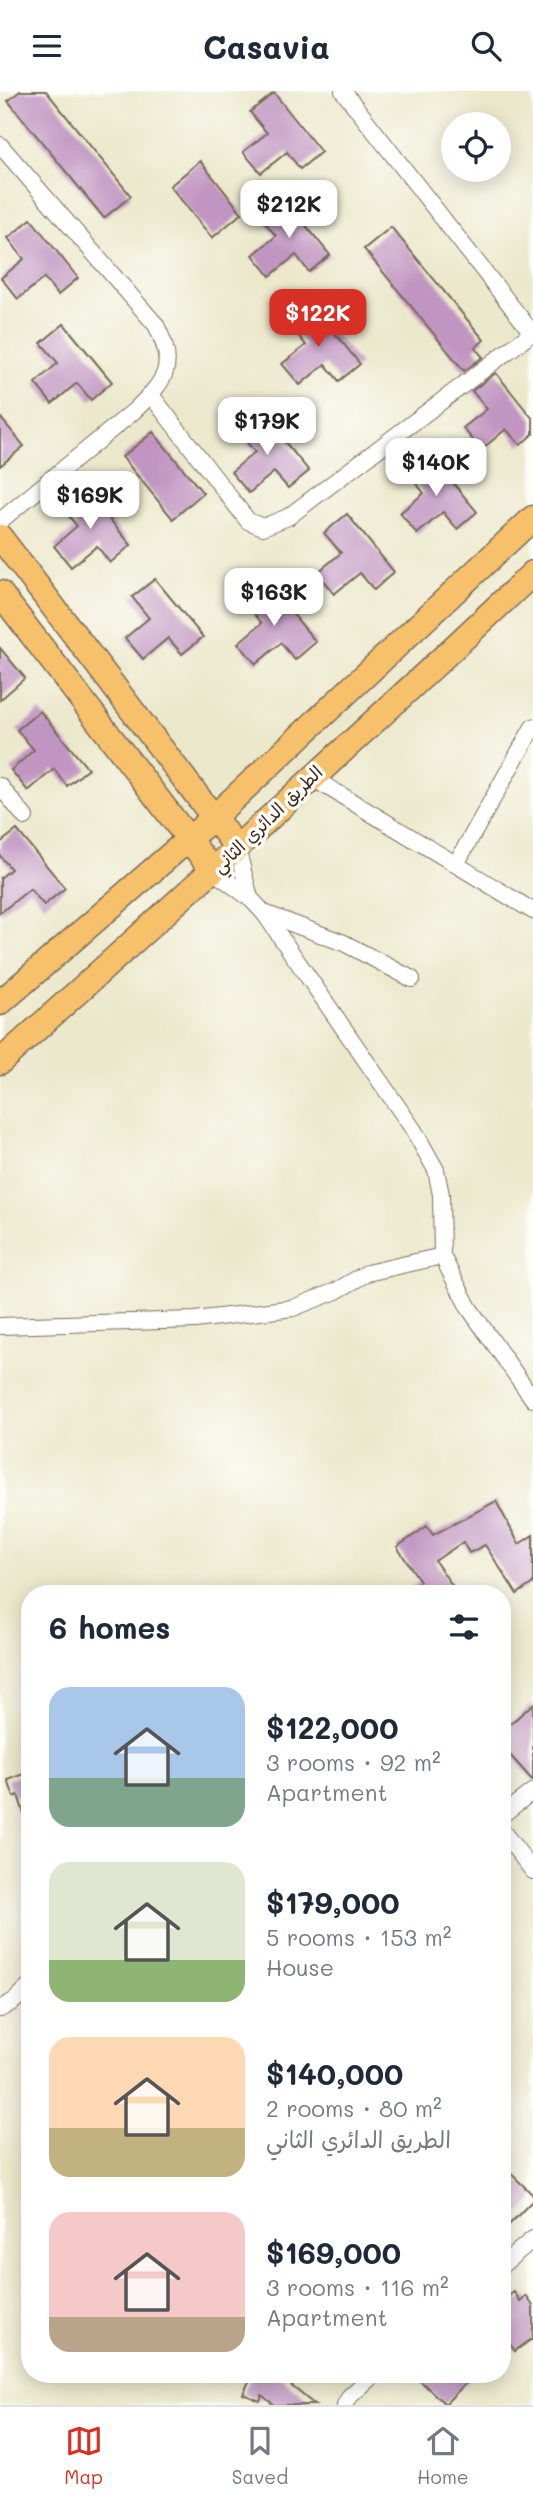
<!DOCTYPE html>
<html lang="en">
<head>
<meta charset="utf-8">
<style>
	:root { --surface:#fff; --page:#f2f2f3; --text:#1f2937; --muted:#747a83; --line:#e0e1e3; --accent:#d93025 }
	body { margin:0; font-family:Mali,"Playpen Sans Arabic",sans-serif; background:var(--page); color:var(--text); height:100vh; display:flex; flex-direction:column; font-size:26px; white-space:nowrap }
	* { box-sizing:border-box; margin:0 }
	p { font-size:23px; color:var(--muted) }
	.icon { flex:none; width:38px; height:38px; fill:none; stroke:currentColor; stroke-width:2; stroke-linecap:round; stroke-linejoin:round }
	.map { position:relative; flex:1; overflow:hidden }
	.details { position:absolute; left:21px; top:1494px; width:490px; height:798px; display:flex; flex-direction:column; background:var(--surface); border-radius:28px; box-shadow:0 4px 18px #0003 }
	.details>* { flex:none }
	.fabs { position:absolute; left:441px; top:21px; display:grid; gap:14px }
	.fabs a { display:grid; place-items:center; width:70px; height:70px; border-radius:50%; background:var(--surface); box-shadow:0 4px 18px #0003; font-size:35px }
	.price { position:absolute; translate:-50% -60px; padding:0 16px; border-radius:14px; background:#fff; color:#222; font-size:23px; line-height:46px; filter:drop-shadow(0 2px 4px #0008) }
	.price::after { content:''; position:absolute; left:50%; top:42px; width:21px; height:16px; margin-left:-10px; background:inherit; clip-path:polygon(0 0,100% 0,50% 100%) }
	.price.selected { background:var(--accent); color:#fff }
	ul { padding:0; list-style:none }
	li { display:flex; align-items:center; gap:21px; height:175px; padding:0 28px }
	li span { display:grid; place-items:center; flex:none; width:196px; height:140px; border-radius:21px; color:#555 }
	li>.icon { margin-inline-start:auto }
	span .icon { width:84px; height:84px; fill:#fffc; stroke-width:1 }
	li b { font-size:30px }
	h2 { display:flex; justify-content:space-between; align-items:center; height:84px; padding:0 28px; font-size:30px }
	header { display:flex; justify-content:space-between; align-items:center; height:91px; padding:0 28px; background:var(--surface); font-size:32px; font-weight:800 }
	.menu { display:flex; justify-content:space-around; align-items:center; height:98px; border-top:2px solid var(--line); background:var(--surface); font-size:19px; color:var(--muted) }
	.menu a { display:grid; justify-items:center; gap:4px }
	.menu .selected { color:var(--accent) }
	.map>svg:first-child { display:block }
</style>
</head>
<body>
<header><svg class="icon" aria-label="menu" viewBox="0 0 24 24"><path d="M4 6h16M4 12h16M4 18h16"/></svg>Casavia<svg class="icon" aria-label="search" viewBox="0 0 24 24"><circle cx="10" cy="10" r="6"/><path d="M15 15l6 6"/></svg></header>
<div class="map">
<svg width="533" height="2314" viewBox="0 0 533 2314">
	<rect width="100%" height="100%" fill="#fdfcf7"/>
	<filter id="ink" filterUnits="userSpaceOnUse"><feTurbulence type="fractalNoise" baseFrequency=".0143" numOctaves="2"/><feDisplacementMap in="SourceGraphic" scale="14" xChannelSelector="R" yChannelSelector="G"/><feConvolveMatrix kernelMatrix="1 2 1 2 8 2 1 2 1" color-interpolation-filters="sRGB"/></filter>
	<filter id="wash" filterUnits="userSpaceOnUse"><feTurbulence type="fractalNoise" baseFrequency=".00686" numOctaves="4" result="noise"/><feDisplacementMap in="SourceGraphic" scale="28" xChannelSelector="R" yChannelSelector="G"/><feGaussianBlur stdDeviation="1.57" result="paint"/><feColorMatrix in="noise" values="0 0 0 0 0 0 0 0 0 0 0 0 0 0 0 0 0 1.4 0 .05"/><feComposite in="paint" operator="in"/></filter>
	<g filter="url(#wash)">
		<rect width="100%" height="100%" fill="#ece8cc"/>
		<g id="blocks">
			<g fill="#c195c2">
				<polygon points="20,0 46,0 131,105 104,127 8,10"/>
				<polygon points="274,2 321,61 300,78 287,61 261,82 243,61 267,42 250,21"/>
				<polygon points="200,70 242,122 212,147 170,95"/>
				<polygon points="282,105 330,164 309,181 296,164 270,185 253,164 276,145 259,124"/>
				<polygon points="31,128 78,187 58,204 44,187 18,208 1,187 24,168 8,147"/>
				<polygon points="391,136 484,249 475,257 483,266 464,280 364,158"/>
				<polygon points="312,214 360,273 339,290 325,273 300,294 282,273 306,254 289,233"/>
				<polygon points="64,233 112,291 91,309 77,292 52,313 35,292 58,272 41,252"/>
				<polygon points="496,282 533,328 533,343 520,354 506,338 481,359 463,337 487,318 472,300"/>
				<polygon points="261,322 309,380 288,397 274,381 249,402 231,381 255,361 238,341"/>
				<polygon points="0,326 24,355 0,375"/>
				<polygon points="153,341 203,402 173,428 122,366"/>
				<polygon points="429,363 477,421 457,438 443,421 417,443 400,422 424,402 407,381"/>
				<polygon points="83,396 131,454 110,472 97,455 71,476 54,455 77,435 60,415"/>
				<polygon points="347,423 394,481 374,499 360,482 334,503 317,482 341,462 324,442"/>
				<polygon points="155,488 203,546 182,563 168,547 143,568 125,547 149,527 132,506"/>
				<polygon points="268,493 316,551 295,569 281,552 256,573 238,552 262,532 245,512"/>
				<polygon points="0,557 25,587 0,609"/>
				<polygon points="40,620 88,678 67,695 54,678 28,700 11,679 34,659 17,639"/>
				<polygon points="17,739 65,797 44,814 30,798 0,822 0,787 11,778 0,765 0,752"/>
				<polygon points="496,1410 519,1453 533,1444 533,1492 517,1503 485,1454 469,1462 463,1451 435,1470 458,1503 401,1503 420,1490 397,1456 427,1435 433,1444"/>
				<polygon points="533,1613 533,1690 502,1655 502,1640"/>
				<polygon points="30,1681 30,1731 27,1732 18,1704 14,1706 8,1689"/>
				<polygon points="502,2074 533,2104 533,2109 502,2141"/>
				<polygon points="514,2201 520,2210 526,2205 533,2215 533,2247 515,2260 502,2242 502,2225 508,2220 502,2210"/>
				<polygon points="252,2284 278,2284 315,2314 274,2314 262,2304 260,2310 243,2303"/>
				<polygon points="414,2284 474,2284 445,2313"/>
			</g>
		</g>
	</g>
	<g filter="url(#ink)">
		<use href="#blocks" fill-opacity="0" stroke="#796c5b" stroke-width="2"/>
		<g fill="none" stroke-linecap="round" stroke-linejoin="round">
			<g stroke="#796c5b" stroke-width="18">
				<g id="minor">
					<polyline points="343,0 533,243"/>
					<path d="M0,54L156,234C177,276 166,289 134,320L0,430"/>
					<polyline points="151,304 248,430 263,436 288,426 532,242"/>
					<polyline points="311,686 533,820"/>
					<polyline points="0,695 25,726"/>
					<polyline points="237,757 250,807"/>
					<polyline points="456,773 533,636"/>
					<polyline points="213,780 250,807 264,822 413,1038 436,1079 441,1104 442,1165 469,1217 533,1308"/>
					<polyline points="264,822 344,852 412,888"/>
					<polyline points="0,1235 195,1229 293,1217 336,1200 367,1182 442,1165"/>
					<polyline points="502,1724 533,1700"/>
					<polyline points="502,1740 533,1780"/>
					<polyline points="0,1918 14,1910 30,1895"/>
					<polyline points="502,2174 533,2148"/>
					<polyline points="345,2314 350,2305 373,2284"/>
				</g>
			</g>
			<g stroke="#796c5b" stroke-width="27">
				<g id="primary">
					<polyline points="0,446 237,757"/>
					<polyline points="0,502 213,780"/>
					<polyline points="0,912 214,726 533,427"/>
					<path d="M0,971C179,810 358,648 533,482"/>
				</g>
			</g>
			<use href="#minor" stroke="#fff" stroke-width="16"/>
			<use href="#primary" stroke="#f7c06b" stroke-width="24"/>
		</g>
	</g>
	<g text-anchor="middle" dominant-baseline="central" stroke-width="7" stroke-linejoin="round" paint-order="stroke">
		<g font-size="18" fill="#3b2a1e" stroke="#fdfcf7">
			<text transform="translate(267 728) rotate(-44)">الطريق الدائري الثاني</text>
		</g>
	</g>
</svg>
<div class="fabs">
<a><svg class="icon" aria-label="locate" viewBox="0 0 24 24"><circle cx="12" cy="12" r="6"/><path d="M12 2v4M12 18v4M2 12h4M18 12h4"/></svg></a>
</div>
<b class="price" style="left:289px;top:149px">$212K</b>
<b class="price selected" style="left:318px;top:258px">$122K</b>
<b class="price" style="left:267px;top:366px">$179K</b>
<b class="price" style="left:436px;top:407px">$140K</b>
<b class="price" style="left:90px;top:440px">$169K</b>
<b class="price" style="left:274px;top:537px">$163K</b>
<section class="details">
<h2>6 homes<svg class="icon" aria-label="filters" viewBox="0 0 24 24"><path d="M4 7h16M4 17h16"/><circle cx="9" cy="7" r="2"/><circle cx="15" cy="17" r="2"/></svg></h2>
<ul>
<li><span style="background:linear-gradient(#a9c7e8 65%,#7fa58c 0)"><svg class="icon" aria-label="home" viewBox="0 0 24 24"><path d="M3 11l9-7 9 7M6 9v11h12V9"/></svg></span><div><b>$122,000</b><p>3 rooms · 92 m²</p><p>Apartment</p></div></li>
<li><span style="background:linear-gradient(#dfe7d0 70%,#8fb573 0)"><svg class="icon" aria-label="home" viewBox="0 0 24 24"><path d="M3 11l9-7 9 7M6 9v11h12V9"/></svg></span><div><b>$179,000</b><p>5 rooms · 153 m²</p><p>House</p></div></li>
<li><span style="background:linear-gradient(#ffd9b3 65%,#c2b280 0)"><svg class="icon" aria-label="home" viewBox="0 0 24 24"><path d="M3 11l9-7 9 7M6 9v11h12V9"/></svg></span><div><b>$140,000</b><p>2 rooms · 80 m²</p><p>الطريق الدائري الثاني</p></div></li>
<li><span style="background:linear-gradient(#f6c9c9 75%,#b9a48a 0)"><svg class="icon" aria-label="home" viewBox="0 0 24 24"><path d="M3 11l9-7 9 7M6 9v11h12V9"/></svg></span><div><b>$169,000</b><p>3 rooms · 116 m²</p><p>Apartment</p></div></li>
</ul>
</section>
</div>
<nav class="menu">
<a class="selected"><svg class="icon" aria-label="map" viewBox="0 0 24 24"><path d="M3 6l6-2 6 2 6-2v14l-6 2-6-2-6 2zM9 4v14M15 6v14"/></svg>Map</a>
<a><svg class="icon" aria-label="saved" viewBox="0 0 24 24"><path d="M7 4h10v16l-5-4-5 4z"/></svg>Saved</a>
<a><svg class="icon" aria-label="home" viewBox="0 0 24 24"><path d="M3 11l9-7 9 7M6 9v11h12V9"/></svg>Home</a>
</nav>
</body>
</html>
